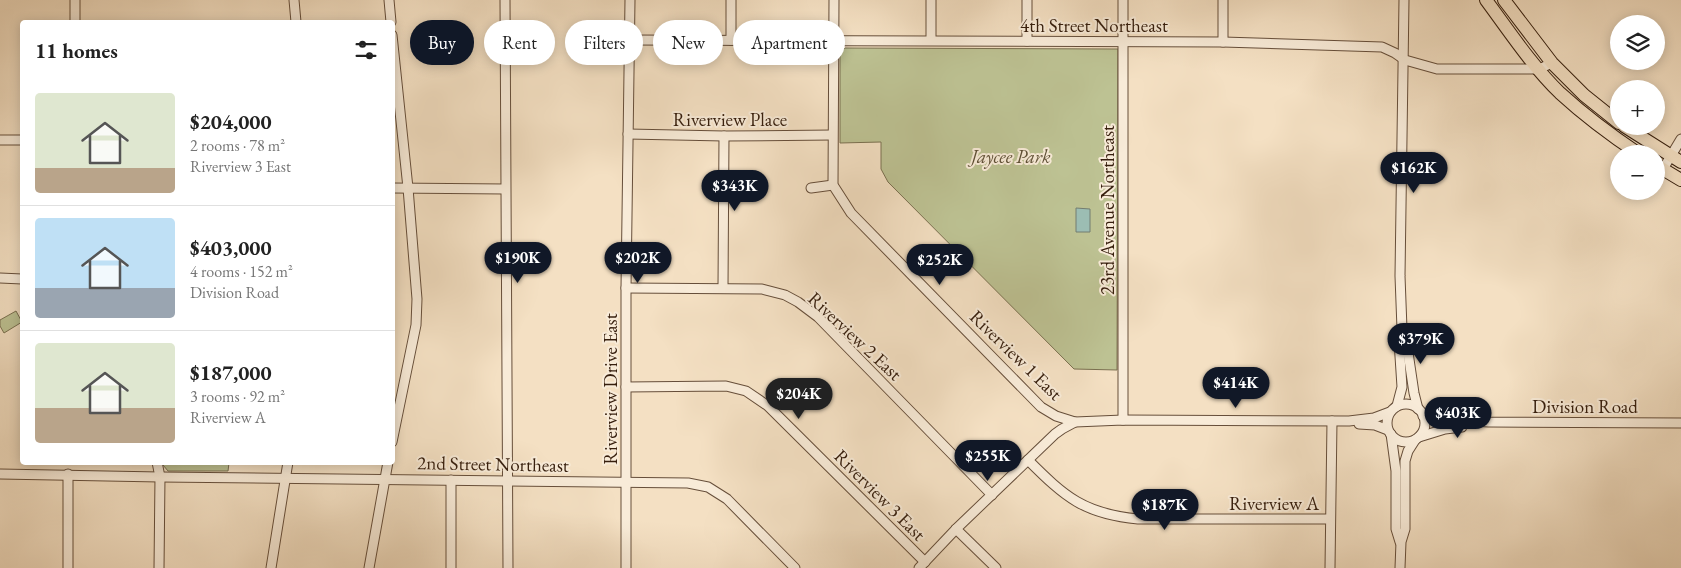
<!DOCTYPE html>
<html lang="en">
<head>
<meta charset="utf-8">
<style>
	:root { --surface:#fff; --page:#f2f2f2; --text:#222; --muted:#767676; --line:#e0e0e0; --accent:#111827 }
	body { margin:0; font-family:"EB Garamond",serif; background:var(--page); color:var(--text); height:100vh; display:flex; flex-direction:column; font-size:19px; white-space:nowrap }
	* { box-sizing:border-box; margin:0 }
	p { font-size:16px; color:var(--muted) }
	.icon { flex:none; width:28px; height:28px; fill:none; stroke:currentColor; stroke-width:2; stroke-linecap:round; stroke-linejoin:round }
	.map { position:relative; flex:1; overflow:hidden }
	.details { position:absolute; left:20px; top:20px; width:375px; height:445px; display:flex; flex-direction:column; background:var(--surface); border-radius:5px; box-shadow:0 2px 12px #0003 }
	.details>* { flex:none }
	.hud { position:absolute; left:410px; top:20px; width:475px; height:45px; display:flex; gap:10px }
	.tools { position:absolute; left:1610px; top:15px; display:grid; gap:10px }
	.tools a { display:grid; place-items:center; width:55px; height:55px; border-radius:50%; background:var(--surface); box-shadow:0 2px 12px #0003; font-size:25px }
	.price { position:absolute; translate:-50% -42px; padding:0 11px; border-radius:18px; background:var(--accent); color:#fff; font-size:16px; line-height:32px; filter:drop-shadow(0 1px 2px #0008) }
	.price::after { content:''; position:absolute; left:50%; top:30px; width:15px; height:11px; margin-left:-8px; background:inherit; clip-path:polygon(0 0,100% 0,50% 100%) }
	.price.active { background:#222; color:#fff }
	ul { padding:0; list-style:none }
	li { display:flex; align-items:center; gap:15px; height:125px; padding:0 15px }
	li+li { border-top:1px solid var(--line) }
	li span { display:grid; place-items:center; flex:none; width:140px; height:100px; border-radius:5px; color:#555 }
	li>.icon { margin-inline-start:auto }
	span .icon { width:60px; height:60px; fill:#fffc; stroke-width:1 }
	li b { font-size:21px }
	h2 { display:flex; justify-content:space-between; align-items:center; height:60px; padding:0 15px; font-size:21px }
	.tag { padding:0 18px; border-radius:22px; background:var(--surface); box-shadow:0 2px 12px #0003; font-size:18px; line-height:45px }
	.tag.active { background:var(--accent); color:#fff }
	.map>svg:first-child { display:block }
</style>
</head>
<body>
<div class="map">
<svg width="1681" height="568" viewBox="0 0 1681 568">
	<rect width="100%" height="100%" fill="#f4e0c3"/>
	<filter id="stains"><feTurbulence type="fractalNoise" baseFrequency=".004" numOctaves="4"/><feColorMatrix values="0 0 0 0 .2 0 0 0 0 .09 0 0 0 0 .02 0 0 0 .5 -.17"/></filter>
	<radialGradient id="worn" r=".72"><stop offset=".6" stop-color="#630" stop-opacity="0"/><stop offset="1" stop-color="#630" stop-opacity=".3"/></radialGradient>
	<g fill="#bdc293" stroke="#7a7050">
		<polygon points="845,48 1118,49 1117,370 1074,369 888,182 881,169 881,142 840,143 840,53"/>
		<polygon points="16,311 22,322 4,333 0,326 0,320"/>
		<polygon points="163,463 229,463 228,471 168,471 163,465"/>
	</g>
	<polygon fill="#9cbdb3" stroke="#737d71" points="1076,208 1090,209 1090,232 1076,232"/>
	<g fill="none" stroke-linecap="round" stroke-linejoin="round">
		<g stroke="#664e3a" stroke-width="11">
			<g id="minor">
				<polyline points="294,0 296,22"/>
				<polyline points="389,0 391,22"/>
				<polyline points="505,0 508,568"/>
				<polyline points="834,0 833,185 851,213 1041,407 1056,416 1075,422"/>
				<polyline points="1223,0 1223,42"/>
				<polyline points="75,22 75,0"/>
				<polyline points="392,35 408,188 417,299 416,325 392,442"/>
				<polyline points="629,40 1223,42 1382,47 1395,53 1405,60 1437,69 1539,69 1552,63"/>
				<polyline points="731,40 731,0"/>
				<polyline points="931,40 931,0"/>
				<polyline points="1027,41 1027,0"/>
				<polyline points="628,134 724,136 832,135"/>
				<polyline points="0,140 22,140"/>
				<polyline points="1663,169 1681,139"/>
				<polyline points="392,188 505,189"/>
				<polyline points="811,188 833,185"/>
				<polyline points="0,278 22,279"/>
				<polyline points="626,288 762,289 785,295 798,302 818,317 992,495"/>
				<polyline points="723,288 724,136"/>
				<polyline points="1402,329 1406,339 1414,393 1418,409"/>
				<polyline points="626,387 726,386 746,391 768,406 925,562"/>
				<circle cx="1406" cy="423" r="19"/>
				<polyline points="1397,406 1402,387 1399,341 1402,329 1400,276 1404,0"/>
				<path d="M1423,416C1430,418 1437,421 1444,422C1459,424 1474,420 1489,422L1681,423"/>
				<polyline points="1123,420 1123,0"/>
				<polyline points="1359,424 1375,425 1388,430"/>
				<polyline points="1391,434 1396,471 1396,529 1400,542"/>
				<polyline points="1419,437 1445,429 1462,427"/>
				<path d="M1028,460C1065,497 1084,514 1138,519H1329"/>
				<polyline points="157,462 160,477 159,568"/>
				<polyline points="0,474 160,477 688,483 708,487 727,499 795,568"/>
				<polyline points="68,474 68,568"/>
				<polyline points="451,480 451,568"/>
				<polyline points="956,529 996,568"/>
				<polyline points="271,568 288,462"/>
				<polyline points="369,568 388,462"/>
				<polyline points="626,568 626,288 630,0"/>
				<polyline points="919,568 956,529 1055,434 1062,429 1075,422 1123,420 1349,421 1374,418 1390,412"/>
				<polyline points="1330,568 1332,421"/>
				<polyline points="1400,568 1401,542 1405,529 1405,461 1408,451 1415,440"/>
			</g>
		</g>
		<g stroke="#361e0d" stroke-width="14">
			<g id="highway">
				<path d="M1486,0C1509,31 1532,66 1560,93C1584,115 1612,136 1639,154"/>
				<polyline points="1504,0 1552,63 1584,95 1619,123"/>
				<polyline points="1624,126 1681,162"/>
				<polyline points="1656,165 1681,180"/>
			</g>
		</g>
		<use href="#minor" stroke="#f8ebd8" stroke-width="9"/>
		<use href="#highway" stroke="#f4e0c3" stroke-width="12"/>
	</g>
	<g text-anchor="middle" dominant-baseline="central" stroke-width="4" stroke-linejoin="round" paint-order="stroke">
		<g font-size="19" fill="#361e0d" stroke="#f8ebd8">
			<text x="1094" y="25">4th Street Northeast</text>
			<text x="730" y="119">Riverview Place</text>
			<text transform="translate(1107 210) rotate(-90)">23rd Avenue Northeast</text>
			<text transform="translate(855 336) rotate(43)">Riverview 2 East</text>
			<text transform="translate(1016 355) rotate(44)">Riverview 1 East</text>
			<text transform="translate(610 389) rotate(-90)">Riverview Drive East</text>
			<text x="1585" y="406">Division Road</text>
			<text transform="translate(493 464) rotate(1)">2nd Street Northeast</text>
			<text transform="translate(880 495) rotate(45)">Riverview 3 East</text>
			<text x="1274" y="503">Riverview A</text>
		</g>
		<g font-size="19" font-style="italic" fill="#5e4f35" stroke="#f8ebd8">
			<text x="1011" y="156">Jaycee Park</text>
		</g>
	</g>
	<rect width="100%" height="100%" filter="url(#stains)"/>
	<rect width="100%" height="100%" fill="url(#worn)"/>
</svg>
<div class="tools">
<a><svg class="icon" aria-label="layers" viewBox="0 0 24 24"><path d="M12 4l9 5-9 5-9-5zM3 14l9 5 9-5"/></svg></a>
<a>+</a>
<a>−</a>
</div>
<b class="price" style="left:1414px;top:194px">$162K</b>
<b class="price" style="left:735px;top:212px">$343K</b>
<b class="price" style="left:518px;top:284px">$190K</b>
<b class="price" style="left:638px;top:284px">$202K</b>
<b class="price" style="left:940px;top:286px">$252K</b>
<b class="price" style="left:1421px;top:365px">$379K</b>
<b class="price" style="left:1236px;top:409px">$414K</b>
<b class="price active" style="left:799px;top:420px">$204K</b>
<b class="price" style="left:1458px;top:439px">$403K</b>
<b class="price" style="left:988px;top:482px">$255K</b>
<b class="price" style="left:1165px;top:531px">$187K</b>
<div class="hud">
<a class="tag active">Buy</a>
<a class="tag">Rent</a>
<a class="tag">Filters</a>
<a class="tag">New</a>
<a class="tag">Apartment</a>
</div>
<section class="details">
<h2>11 homes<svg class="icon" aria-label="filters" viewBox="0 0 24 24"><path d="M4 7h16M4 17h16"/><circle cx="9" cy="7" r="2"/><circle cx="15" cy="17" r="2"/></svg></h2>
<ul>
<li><span style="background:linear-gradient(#dfe7d0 75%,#b9a48a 0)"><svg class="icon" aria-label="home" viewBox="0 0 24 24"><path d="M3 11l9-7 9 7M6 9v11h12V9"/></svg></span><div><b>$204,000</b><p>2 rooms · 78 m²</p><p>Riverview 3 East</p></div></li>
<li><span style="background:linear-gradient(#bfe0f5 70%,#9aa5b1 0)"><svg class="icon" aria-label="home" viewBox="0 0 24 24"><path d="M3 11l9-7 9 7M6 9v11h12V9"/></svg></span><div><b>$403,000</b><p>4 rooms · 152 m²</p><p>Division Road</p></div></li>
<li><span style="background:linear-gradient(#dfe7d0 65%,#b9a48a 0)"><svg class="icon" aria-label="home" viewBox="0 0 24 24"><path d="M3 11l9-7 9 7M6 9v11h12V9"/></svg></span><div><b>$187,000</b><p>3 rooms · 92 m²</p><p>Riverview A</p></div></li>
</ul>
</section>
</div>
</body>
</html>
